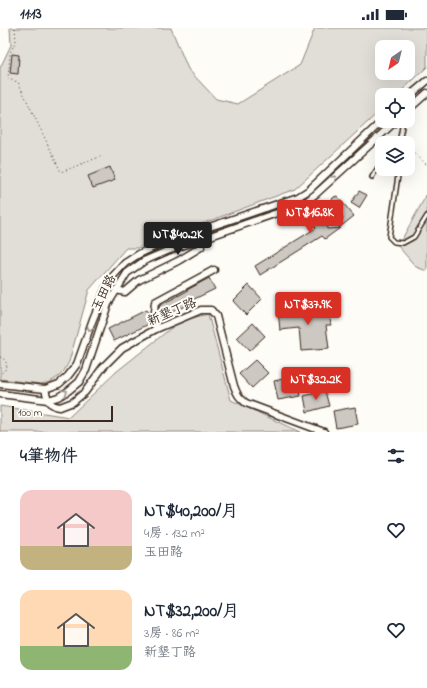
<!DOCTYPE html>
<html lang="zh-TW">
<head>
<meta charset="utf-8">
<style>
	:root { --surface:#fff; --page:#f2f2f3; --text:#1f2937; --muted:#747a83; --accent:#d93025 }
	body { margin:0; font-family:"Indie Flower","LXGW WenKai TC",sans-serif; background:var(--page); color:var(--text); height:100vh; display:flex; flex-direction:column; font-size:15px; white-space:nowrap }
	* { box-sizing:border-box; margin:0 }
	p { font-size:13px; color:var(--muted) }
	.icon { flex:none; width:22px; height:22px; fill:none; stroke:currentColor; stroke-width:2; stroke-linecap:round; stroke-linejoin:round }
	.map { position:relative; height:404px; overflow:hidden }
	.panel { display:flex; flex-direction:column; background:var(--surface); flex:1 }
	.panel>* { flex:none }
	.needle { width:26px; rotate:215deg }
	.buttons { position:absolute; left:375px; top:12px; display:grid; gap:8px }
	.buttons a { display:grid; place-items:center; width:40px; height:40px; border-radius:8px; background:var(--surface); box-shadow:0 4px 16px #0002; font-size:20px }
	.scale { position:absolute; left:12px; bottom:10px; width:101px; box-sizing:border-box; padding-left:4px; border:2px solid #3b2a1e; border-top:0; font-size:11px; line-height:14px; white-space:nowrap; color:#3b2a1e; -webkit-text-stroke:3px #fdfcf7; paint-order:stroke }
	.price { position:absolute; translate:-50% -34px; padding:0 9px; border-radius:4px; background:var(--accent); color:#fff; font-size:13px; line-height:26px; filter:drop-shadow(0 1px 2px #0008) }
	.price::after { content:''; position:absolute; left:50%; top:24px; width:12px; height:9px; margin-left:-6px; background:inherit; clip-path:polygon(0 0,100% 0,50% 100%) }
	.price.active { background:#222; color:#fff }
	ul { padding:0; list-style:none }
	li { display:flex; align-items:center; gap:12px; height:100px; padding:0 20px }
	li span { display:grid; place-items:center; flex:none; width:112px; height:80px; border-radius:12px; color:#555 }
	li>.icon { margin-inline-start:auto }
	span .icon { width:48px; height:48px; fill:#fffc; stroke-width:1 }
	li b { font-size:17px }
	h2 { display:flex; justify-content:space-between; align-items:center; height:48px; padding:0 20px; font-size:17px }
	.status { display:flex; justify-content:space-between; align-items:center; height:28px; padding:0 20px; background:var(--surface); direction:ltr }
	.status svg { height:11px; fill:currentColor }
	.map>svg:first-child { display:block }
</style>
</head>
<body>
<div class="status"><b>11:13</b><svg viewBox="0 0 49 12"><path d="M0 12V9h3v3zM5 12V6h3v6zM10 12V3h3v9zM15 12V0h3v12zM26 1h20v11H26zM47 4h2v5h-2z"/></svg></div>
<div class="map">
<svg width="427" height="404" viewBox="0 0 427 404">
	<rect width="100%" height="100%" fill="#fdfcf7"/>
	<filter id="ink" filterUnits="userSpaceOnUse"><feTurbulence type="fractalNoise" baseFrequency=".025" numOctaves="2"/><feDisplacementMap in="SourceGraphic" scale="8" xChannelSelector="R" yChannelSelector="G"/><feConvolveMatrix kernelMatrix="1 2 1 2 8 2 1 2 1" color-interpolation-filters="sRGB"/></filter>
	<g filter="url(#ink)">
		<g fill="#e1ded7" stroke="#8e847a" fill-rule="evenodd">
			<path d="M10,0H171L188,41L216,71L238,76L300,37L315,0H427V39L397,67H382V81L295,161L137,220H126L89,262L69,334L64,343L58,349L50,354L41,356L0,351V40L11,17ZM382,19H408V45H382Z"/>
			<polygon points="427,166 427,243 416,239 398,218"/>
			<polygon points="208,286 231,372 300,404 0,404 0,378 69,389 116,344 180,293"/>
		</g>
		<g fill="#cdc8c2" stroke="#3b2a1e">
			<polygon points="12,26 19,27 18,46 10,45"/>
			<polygon points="110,139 115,152 93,160 88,148"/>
			<polygon points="359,163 367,167 359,180 351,175"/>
			<polygon points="337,168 354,188 339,200 343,189 334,187 326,192 327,201 340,200 325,211 322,208 260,247 255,238 316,200 309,191 310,187 313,186 316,187 333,175 332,171 334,169"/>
			<polygon points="209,250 215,261 186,275 187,277 164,288 159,278 187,263 187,262"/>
			<polygon points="249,257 262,271 246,287 233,273"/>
			<polygon points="328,277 331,297 326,297 329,321 301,323 299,300 280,302 278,283"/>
			<polygon points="146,282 150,289 151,295 114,313 108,301"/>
			<polygon points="253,295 265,308 249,323 237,310"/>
			<polygon points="255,332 268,345 252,360 239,346"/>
			<polygon points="297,348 301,368 278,372 274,353"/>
			<polygon points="325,363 329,378 307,384 304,368"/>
			<polygon points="355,379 358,396 336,400 333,383"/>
		</g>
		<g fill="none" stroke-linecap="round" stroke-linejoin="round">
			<g stroke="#3b2a1e" stroke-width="6">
				<g id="lane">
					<polyline points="399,115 403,93"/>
					<polyline points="399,141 389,209 394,214 403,215 414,209 427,188"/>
					<polyline points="372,149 382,133"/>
				</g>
			</g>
			<g stroke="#3b2a1e" stroke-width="9">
				<g id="street">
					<polyline points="408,69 427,53"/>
					<polyline points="408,82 427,65"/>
					<polyline points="116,262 125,264 139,252 178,233 201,219"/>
					<polyline points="156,301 154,284 155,274 214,242"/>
					<polyline points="0,356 45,361 59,356 68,348 77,336 93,291 106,260 113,248 125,235 139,226 162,215 298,169 309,162 382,93"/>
					<path d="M45,361L48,372L50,375L55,378L60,379L73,374L85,364L103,339L122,320L156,301L201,282H211L216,288L234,358C237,366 239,370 246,375L324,404"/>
					<polyline points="0,366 48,372 58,369 68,363 79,354 86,342 108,276 127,245 144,233 167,223 303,176 317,165 396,93"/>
				</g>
			</g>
			<g stroke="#3b2a1e" stroke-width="1" stroke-dasharray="1 3" stroke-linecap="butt">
				<polyline points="15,0 16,13 10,25 8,51 18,54 61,144 102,128"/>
				<polyline points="408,119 427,137"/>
				<polyline points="0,329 3,330 7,336 5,342 0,346"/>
			</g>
			<use href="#lane" stroke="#fdfcf7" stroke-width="3"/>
			<use href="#street" stroke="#fdfcf7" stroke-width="6"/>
		</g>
		<defs><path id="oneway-chevron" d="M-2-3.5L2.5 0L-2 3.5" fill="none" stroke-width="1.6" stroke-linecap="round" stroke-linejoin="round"/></defs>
		<g stroke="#9c938a">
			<use href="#oneway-chevron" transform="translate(334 150) rotate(-42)"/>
			<use href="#oneway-chevron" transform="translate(90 301) rotate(110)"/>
			<use href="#oneway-chevron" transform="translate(65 364) rotate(-32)"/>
		</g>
	</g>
	<g text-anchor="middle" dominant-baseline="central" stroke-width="4" stroke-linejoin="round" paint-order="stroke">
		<g font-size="13" fill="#3b2a1e" stroke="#fdfcf7">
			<text transform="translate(104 265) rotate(-64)">玉田路</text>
			<text transform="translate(172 284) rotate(-23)">新墾丁路</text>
		</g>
	</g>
</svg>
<div class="buttons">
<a><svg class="needle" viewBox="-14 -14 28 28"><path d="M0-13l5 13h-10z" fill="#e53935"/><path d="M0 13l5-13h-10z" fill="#747a83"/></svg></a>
<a><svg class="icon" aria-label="locate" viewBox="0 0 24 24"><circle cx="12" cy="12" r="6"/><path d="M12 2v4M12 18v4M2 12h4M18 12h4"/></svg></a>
<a><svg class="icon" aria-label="layers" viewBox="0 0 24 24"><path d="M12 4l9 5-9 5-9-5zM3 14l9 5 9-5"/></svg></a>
</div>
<div class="scale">100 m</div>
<b class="price" style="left:310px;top:206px">NT$16.8K</b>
<b class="price active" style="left:178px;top:228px">NT$40.2K</b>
<b class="price" style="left:308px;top:298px">NT$37.9K</b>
<b class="price" style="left:316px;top:373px">NT$32.2K</b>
</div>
<section class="panel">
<h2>4筆物件<svg class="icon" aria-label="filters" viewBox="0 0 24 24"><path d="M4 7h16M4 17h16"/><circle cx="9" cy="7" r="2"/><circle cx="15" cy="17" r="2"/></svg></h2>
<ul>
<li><span style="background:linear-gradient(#f6c9c9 70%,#c2b280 0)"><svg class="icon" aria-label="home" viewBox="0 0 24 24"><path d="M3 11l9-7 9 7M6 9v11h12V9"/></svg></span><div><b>NT$40,200/月</b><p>4房 · 132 m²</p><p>玉田路</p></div><svg class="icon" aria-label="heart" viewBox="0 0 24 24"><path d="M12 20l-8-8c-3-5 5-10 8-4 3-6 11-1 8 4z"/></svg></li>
<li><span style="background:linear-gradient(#ffd9b3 70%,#8fb573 0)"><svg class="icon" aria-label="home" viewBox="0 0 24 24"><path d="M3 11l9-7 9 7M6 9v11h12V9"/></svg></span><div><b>NT$32,200/月</b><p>3房 · 86 m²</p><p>新墾丁路</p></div><svg class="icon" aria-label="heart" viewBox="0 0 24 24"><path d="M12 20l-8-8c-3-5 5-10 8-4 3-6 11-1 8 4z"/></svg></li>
</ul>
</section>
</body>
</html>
